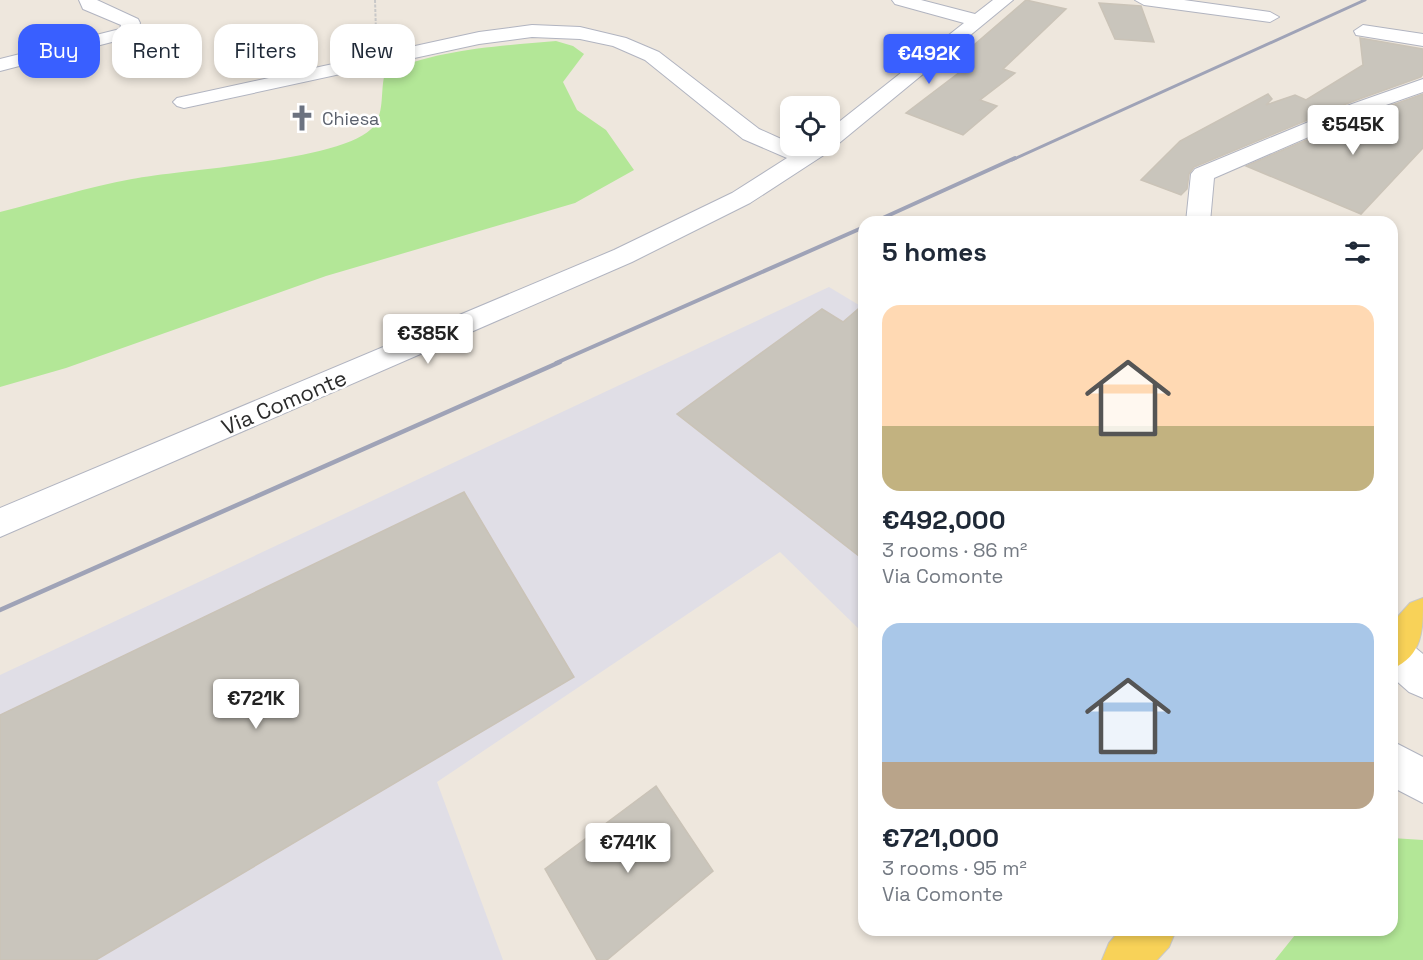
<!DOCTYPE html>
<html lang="en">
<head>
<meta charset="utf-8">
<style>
	:root { --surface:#fff; --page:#f2f2f3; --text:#1f2937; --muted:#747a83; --accent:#395fff }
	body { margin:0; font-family:"Space Grotesk",sans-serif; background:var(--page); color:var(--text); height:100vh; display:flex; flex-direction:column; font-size:22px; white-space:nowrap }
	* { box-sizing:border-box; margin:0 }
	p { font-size:20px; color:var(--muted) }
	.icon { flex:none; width:33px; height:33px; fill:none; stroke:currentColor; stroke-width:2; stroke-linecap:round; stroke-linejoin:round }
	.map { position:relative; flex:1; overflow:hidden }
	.details { position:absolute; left:858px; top:216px; width:540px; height:720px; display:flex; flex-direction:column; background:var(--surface); border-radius:18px; box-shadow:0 3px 9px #0003 }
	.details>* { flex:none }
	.guide { position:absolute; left:18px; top:24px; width:570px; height:54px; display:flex; gap:12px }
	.buttons { position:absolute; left:780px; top:96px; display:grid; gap:12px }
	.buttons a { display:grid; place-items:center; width:60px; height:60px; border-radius:12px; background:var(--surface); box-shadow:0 3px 9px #0003; font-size:30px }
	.price { position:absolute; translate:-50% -51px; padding:0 14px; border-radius:6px; background:#fff; color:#222; font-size:20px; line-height:39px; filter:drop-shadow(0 2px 3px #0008) }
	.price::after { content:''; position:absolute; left:50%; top:36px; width:18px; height:14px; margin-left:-9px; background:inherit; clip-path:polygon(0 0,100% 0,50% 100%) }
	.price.selected { background:var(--accent); color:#fff }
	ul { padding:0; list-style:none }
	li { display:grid; align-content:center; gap:12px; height:318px; padding:0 24px }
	li span { display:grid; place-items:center; height:186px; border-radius:18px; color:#555 }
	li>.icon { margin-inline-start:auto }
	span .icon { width:108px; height:108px; fill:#fffc; stroke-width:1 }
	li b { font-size:26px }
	h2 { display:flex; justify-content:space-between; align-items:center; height:72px; padding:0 24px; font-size:26px }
	.tag { padding:0 21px; border-radius:18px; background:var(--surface); box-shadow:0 3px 9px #0003; font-size:21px; line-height:54px }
	.tag.selected { background:var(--accent); color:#fff }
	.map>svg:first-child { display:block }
</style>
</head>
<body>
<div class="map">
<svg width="1423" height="960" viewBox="0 0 1423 960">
	<rect width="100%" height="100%" fill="#eee7dd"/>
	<polygon fill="#e0dee6" points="829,287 864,308 864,634 780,552 437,782 503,960 0,960 0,675"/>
	<g fill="#b3e797">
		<path d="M556,41L573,46L584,54L563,82L577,110L606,130L634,170L575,203L326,276L66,368L0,387V212C44,201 88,187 132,179C181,169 347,161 374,126C385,111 380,90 385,73C437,49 500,46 556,41Z"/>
		<polygon points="1392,838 1423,840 1423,960 1275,960 1299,930 1392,930"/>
	</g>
	<g fill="#c9c5bc" stroke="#cac3b7" stroke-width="1.5">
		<polygon points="1026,0 1066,9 1003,69 1015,73 980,100 997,106 963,135 906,113 973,62 960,57"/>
		<polygon points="1099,3 1141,6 1154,42 1115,39"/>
		<polygon points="1360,38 1423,49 1423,74 1421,77 1351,102 1194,167 1189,174 1187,189 1181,195 1141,180 1180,141 1268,94 1272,99 1266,105 1295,95 1306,100 1363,65"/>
		<polygon points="1423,94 1423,148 1361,214 1246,166 1367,114"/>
		<polygon points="864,304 864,560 677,414 822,309 843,322"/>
		<polygon points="464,492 574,677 96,960 0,960 0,715"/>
		<polygon points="656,786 713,871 607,960 597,960 545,869"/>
	</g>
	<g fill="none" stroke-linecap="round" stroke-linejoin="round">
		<g stroke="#b1b4c0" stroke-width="2">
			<g id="minor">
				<polygon points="79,0 97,0 138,19 140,23 135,36 0,71 0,59 120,29 121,25 83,9"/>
				<polygon points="892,0 921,0 975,14 993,0 1013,0 838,144 833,145 830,151 750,203 632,262 0,537 0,508 614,250 732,193 787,158 743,139 645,60 613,46 580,39 532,37 479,44 184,108 177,106 173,102 177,98 479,32 532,25 580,27 626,38 659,52 759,129 790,143 790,146 803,148 807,146 830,146 830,129 964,23 895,4"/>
				<polygon points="1135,0 1184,0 1270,12 1279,17 1270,22 1144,5"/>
				<polygon points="1363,25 1423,34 1423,46 1356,35 1354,31"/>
				<polygon points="1423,79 1423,92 1366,112 1214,178 1210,222 1186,222 1191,174 1195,169 1352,104"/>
				<polygon points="1392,635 1406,640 1423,654 1423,698 1409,692 1392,677"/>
				<polygon points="1392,741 1423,757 1423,803 1392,787"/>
			</g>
		</g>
		<g stroke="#c8c8c8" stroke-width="2">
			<g id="major">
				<path d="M1423,598C1423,631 1423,655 1392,669V623L1410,603Z"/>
				<polygon points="1120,930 1176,930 1169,947 1157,960 1102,960 1109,943"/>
			</g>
		</g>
		<polyline stroke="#c8c8c8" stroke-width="2" stroke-dasharray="3 1.5" stroke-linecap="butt" points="375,0 376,32"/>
		<use href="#minor" fill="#fff" fill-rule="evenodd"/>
		<use href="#major" fill="#f8d258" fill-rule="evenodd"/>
		<polyline stroke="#9fa3b7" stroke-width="3" points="1012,160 1365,0"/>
		<g stroke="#9fa3b7" stroke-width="4">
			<polyline points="874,222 1015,158"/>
			<polyline points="556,363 864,227"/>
		</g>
		<polyline stroke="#9fa3b7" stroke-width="4.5" points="0,610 560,362"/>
	</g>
	<defs>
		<g id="church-bare" transform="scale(2.07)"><path d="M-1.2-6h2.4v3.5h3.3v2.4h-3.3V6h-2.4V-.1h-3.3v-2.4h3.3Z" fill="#6b7280" stroke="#fff" stroke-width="2.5" paint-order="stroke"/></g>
	</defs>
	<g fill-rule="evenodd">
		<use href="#church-bare" x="302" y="118"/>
	</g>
	<g text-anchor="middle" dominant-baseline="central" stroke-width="5" stroke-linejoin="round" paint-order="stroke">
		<g font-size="18" fill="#5b616d" stroke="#fff" text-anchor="start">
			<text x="322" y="118">Chiesa</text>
		</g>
		<g font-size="22" fill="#2c2c2c" stroke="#fff">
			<text transform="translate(284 402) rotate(-23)">Via Comonte</text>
		</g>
	</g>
</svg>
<div class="buttons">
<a><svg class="icon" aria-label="locate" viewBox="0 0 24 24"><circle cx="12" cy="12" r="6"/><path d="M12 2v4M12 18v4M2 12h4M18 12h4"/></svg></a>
</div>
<b class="price selected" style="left:929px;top:85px">€492K</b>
<b class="price" style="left:1353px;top:156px">€545K</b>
<b class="price" style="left:428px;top:365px">€385K</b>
<b class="price" style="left:256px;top:730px">€721K</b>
<b class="price" style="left:628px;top:874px">€741K</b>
<div class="guide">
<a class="tag selected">Buy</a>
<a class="tag">Rent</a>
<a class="tag">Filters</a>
<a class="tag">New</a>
</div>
<section class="details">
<h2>5 homes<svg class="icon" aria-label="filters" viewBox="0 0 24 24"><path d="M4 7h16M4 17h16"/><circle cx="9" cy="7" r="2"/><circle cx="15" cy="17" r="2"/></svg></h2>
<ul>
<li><span style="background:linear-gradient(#ffd9b3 65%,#c2b280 0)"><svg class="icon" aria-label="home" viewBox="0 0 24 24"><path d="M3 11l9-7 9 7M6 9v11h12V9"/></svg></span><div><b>€492,000</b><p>3 rooms · 86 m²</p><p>Via Comonte</p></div></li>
<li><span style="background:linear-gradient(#a9c7e8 75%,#b9a48a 0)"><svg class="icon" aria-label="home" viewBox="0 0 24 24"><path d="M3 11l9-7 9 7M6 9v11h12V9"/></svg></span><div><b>€721,000</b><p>3 rooms · 95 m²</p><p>Via Comonte</p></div></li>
</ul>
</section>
</div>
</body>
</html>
